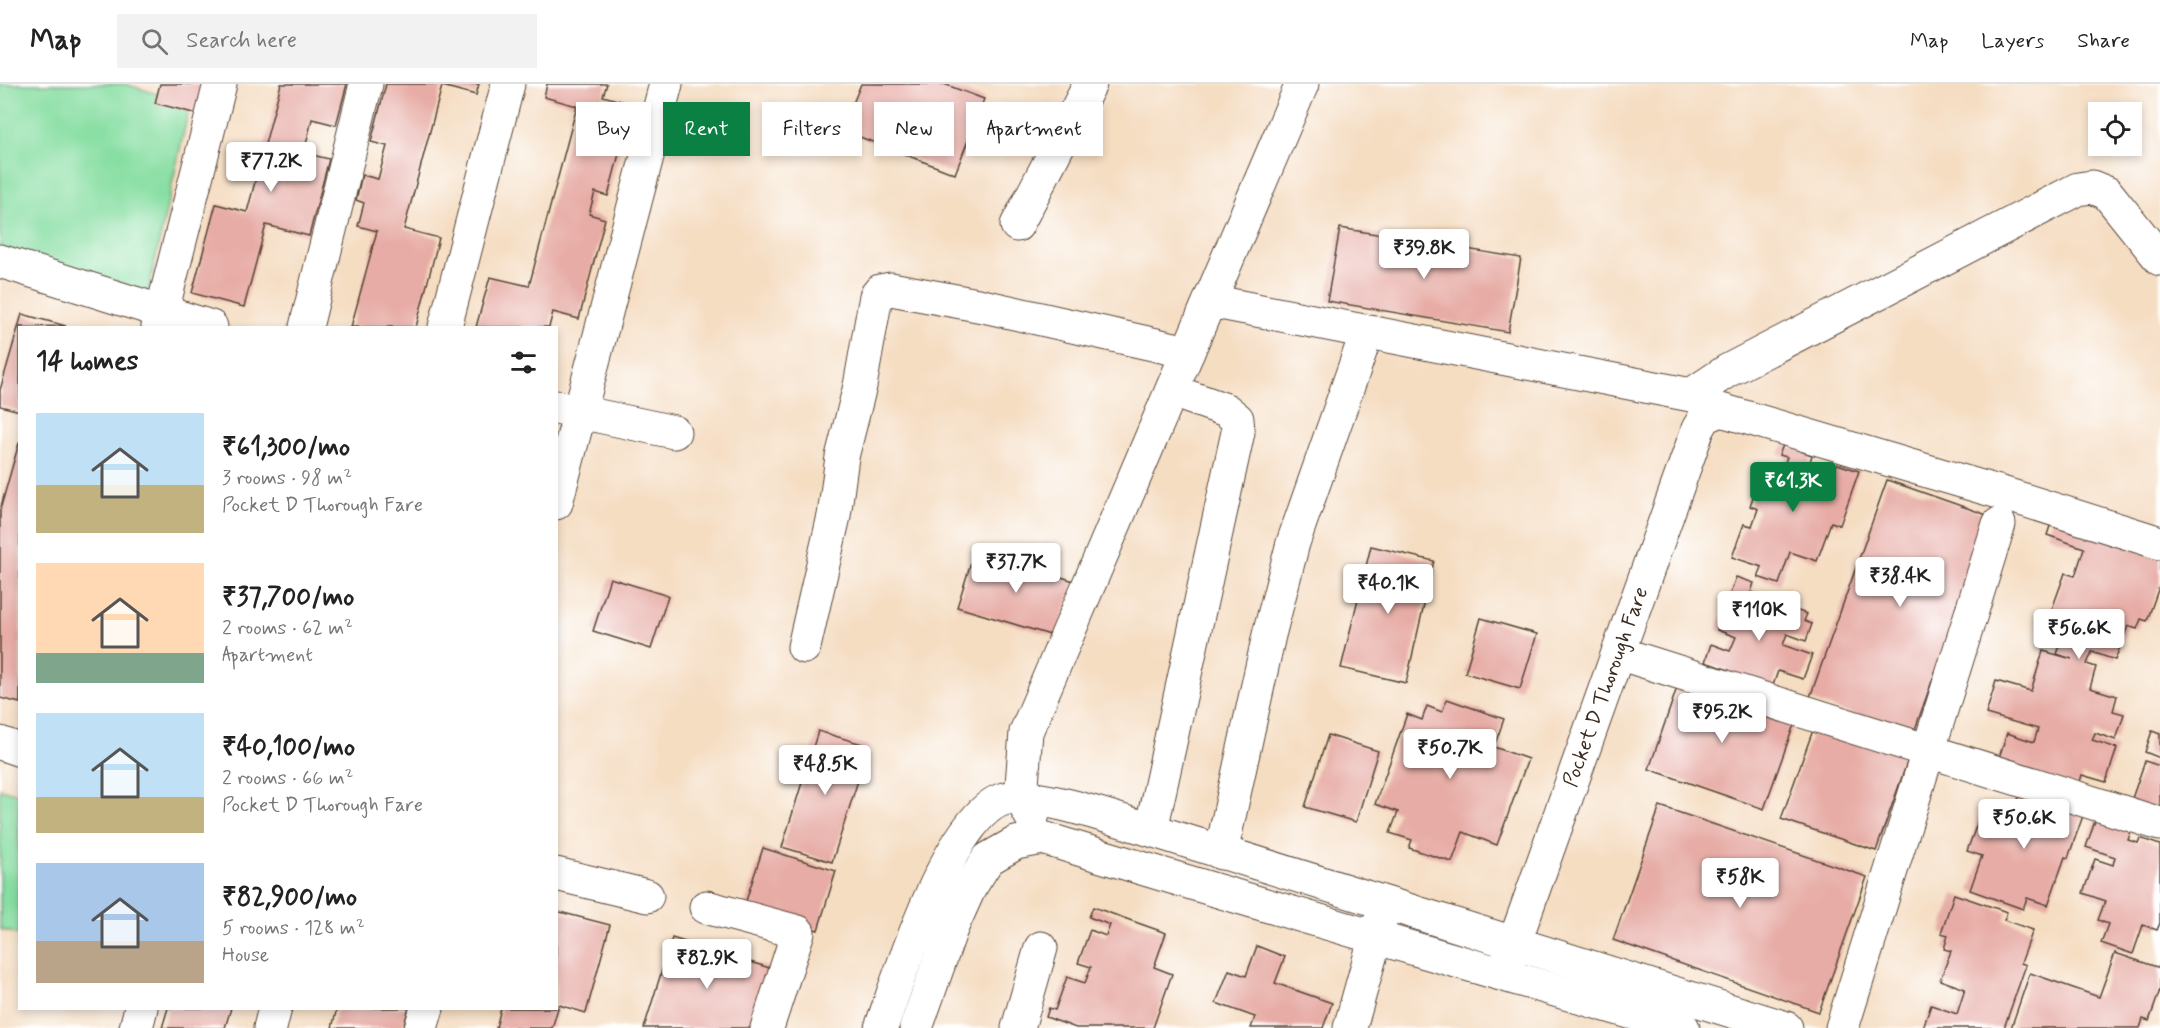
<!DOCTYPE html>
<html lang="en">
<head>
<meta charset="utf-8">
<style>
	:root { --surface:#fff; --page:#f2f2f2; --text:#222; --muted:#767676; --line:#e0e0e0; --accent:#0b8043 }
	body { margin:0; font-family:Mynerve,sans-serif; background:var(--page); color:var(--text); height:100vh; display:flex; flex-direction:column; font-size:22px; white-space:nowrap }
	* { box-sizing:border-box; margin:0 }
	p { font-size:20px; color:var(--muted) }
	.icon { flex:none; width:33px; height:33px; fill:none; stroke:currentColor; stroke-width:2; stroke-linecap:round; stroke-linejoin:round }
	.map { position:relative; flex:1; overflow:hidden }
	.side { position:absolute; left:18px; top:242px; width:540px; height:684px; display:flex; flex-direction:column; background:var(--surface); border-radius:0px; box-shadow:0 3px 9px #0003 }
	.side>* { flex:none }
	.hud { position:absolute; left:576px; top:18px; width:570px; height:54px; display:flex; gap:12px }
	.buttons { position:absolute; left:2088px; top:18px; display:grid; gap:12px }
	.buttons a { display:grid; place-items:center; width:54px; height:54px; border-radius:0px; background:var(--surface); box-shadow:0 3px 9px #0003; font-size:30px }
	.price { position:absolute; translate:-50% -51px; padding:0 14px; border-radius:6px; background:#fff; color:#222; font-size:20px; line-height:39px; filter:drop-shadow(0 2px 3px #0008) }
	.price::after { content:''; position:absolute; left:50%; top:36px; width:18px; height:14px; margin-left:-9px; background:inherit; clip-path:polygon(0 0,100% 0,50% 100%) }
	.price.selected { background:var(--accent); color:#fff }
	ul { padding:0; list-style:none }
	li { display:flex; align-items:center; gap:18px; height:150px; padding:0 18px }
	li span { display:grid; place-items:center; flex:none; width:168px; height:120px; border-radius:0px; color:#555 }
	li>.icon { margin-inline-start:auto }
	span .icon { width:72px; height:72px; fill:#fffc; stroke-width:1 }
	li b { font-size:26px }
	h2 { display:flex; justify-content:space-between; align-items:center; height:72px; padding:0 18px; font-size:26px }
	.chip { padding:0 21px; border-radius:0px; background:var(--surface); box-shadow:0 3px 9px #0003; font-size:21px; line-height:54px }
	.chip.selected { background:var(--accent); color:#fff }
	header { display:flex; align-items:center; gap:36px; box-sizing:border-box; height:84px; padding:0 30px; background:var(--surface); border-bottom:2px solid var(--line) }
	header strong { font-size:28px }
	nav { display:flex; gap:33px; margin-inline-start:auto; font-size:21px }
	.search { width:420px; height:54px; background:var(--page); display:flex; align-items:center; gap:15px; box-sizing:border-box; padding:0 21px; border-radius:0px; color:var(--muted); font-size:22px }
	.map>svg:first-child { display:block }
</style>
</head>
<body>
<header>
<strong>Map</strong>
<div class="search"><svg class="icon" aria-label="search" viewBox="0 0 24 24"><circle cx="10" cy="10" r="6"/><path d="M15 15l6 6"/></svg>Search here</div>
<nav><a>Map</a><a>Layers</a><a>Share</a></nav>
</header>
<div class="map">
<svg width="2160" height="944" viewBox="0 0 2160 944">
	<rect width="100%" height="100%" fill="#fff"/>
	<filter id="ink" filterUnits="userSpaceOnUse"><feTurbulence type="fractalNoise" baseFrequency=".0167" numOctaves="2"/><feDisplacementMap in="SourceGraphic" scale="12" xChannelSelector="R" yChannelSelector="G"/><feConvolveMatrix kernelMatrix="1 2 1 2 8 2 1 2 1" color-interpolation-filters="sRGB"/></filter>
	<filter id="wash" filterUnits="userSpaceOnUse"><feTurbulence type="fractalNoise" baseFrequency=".008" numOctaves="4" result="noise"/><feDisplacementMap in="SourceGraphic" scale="24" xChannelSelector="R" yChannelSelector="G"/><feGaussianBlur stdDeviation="1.35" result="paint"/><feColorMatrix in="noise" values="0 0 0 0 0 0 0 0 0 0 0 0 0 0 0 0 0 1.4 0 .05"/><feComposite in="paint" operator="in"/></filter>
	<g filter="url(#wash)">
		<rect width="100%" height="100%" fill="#f5ddc2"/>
		<g fill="#87dea2" stroke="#618460" stroke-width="1.5">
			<polygon points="0,0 125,0 190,20 148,208 0,165"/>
			<polygon points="0,705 19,710 19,851 0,845"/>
		</g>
		<g id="blocks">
			<g fill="#e7aca5">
				<polygon points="160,0 209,0 201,31 155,19"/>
				<polygon points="281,0 347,0 336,41 312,35 304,69 329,75 309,152 266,141 244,223 192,209 216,120 247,128"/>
				<polygon points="386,0 479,0 476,11 442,2 404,145 439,154 416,243 351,243 377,147 358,142 364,119 356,116 362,91 378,95 387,62 371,58"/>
				<polygon points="547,0 607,0 603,12 632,20 608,112 595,108 589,130 605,135 579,235 553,228 549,243 476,243 490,193 529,202 577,22 544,13"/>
				<polygon points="861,0 944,0 984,15 955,90 842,46"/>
				<polygon points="1340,144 1521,174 1508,248 1327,217"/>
				<polygon points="22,230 66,242 20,243 20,327 0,322 0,306"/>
				<polygon points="19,359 20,359 20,619 0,614 0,426"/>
				<polygon points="1783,361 1812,371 1808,384 1833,393 1837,380 1859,387 1840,441 1831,438 1817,477 1790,468 1779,500 1758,493 1762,483 1732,473 1744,440 1752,442 1758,425 1750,422 1758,398 1764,400 1770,382 1782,386 1787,373 1779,371"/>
				<polygon points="1887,396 1990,432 1913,651 1809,616"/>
				<polygon points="2054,430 2160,466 2160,500 2147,537 2141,535 2137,545 2128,542 2115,576 2092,568 2087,580 2096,583 2090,604 2117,612 2113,627 2124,630 2116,656 2095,649 2092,656 2117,664 2106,698 2082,691 2079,701 1995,686 2007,649 2034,658 2038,645 1986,630 1996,597 2031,607 2043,567 2072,575 2057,570 2066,546 2047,539 2065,489 2075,492 2084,464 2047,451"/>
				<polygon points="1371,462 1434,477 1406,599 1341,584"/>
				<polygon points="975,466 1074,497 1057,553 957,523"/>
				<polygon points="1736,493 1754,499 1751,508 1770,514 1766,526 1779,531 1783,522 1807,530 1804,537 1812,540 1806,557 1787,550 1783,561 1812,571 1803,595 1778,587 1768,616 1724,600 1729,586 1705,578 1711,560 1730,567 1736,553 1717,546"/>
				<polygon points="610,494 668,512 651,565 593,547"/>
				<polygon points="1481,534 1537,550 1520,605 1465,589"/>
				<polygon points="1680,595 1796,635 1764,725 1649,685"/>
				<polygon points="1447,615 1504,635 1494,663 1528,675 1497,761 1463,748 1452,778 1409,764 1412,756 1390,749 1398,728 1375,720 1407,630 1422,636 1427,622 1442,628"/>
				<polygon points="1817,635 1911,667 1876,767 1781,735"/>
				<polygon points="818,647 869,662 832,778 782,763"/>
				<polygon points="2152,647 2160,650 2160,674 2145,668"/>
				<polygon points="1328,651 1378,667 1356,738 1305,723"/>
				<polygon points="2145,677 2160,682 2160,734 2129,723"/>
				<polygon points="2021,707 2084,729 2068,774 2065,773 2048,821 2027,814 2023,825 1970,806 1982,772 1967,767 1982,726 2011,736"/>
				<polygon points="1660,722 1867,793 1819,928 1613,856"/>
				<polygon points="2096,734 2131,747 2128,756 2138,759 2140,754 2160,761 2160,839 2157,846 2143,841 2133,870 2101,859 2108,840 2098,836 2105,817 2083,809 2095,775 2113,781 2115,773 2086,763"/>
				<polygon points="763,764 836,787 818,846 744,823"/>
				<polygon points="1954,810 2007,828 2004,836 2033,846 2021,879 2026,881 2004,944 1923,944 1931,921 1957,930 1965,905 1940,896 1951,867 1944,865 1948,851 1941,849"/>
				<polygon points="1093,823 1166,849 1154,883 1172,890 1153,944 1076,944 1046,933 1049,924 1055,926 1067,893 1085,899 1091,883 1078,879 1090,846 1106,852 1110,841 1089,833"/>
				<polygon points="556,827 610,841 586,929 559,921 552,944 496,944 501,924 556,924"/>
				<polygon points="672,854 773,885 754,944 644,944"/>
				<polygon points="1257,862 1285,873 1275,899 1332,919 1323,944 1251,944 1255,933 1216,919 1229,886 1246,892"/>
				<polygon points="2115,869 2160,884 2160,906 2149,937 2143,935 2140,944 2011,944 2030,889 2099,913"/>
				<polygon points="168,924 231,924 225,944 162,944"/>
				<polygon points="337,924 409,924 403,944 332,944"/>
			</g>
		</g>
	</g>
	<g filter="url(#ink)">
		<use href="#blocks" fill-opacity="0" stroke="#574537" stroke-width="1.5"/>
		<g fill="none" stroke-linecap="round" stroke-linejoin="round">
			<g stroke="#574537" stroke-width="35">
				<g id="street">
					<polyline points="1017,141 1090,0"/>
					<polyline points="0,177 211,243"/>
					<polyline points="1210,217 1691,311 1727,287 2078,105 2092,103 2107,109 2160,175"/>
					<polyline points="158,243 220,0"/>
					<polyline points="306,243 366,0"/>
					<polyline points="445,243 508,0"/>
					<polyline points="556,323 674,348"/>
					<polyline points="556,419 666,0"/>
					<polyline points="804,563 834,432 842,373 860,302 876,212 880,207 891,205 983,222 1188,268"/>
					<polyline points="1618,569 2160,740"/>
					<polyline points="0,659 20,666"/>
					<polyline points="1151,746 1238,348 1237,335 1226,326 1172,307"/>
					<polyline points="1221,769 1269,551 1293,459 1367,248"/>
					<polyline points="556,790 647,812"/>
					<polyline points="706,823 798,848 767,944"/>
					<polyline points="1505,885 1698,345 1705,333 1721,326 2005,410 2160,459"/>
					<polyline points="136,944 141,924"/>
					<polyline points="270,944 275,924"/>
					<polyline points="421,944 427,924"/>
					<polyline points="1018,944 1041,864"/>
					<polyline points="1350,944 1385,820"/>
					<polyline points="1842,944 1999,440"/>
				</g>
			</g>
			<g stroke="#574537" stroke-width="35">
				<g id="secondary">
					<polyline points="1032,734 1021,714 1026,648 1302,0"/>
					<path d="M881,944C899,894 950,730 1004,715C1036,707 1117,736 1151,746L1786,944"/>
					<path d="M916,944L951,845L969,805L988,775L1016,759L1043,754C1256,820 1470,880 1683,944"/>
				</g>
			</g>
			<use href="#street" stroke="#fff" stroke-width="33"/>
			<use href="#secondary" stroke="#fff" stroke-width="33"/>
		</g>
	</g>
	<g text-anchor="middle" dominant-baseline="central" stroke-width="6" stroke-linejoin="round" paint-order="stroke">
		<g font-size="21" fill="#3b2a1e" stroke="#fff">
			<text transform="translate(1606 603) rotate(-70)">Pocket D Thorough Fare</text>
		</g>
	</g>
</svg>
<div class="buttons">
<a><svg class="icon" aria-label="locate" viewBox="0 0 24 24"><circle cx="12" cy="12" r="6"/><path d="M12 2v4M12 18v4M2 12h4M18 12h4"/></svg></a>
</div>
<b class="price" style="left:271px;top:109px">₹77.2K</b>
<b class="price" style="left:1424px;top:196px">₹39.8K</b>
<b class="price selected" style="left:1793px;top:429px">₹61.3K</b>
<b class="price" style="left:1016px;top:510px">₹37.7K</b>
<b class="price" style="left:1900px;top:524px">₹38.4K</b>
<b class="price" style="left:1388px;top:531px">₹40.1K</b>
<b class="price" style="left:1759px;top:558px">₹110K</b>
<b class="price" style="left:2079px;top:576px">₹56.6K</b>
<b class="price" style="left:1722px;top:660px">₹95.2K</b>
<b class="price" style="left:1450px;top:696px">₹50.7K</b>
<b class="price" style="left:825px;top:712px">₹48.5K</b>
<b class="price" style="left:2024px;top:766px">₹50.6K</b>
<b class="price" style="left:1740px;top:825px">₹58K</b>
<b class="price" style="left:707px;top:906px">₹82.9K</b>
<div class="hud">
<a class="chip">Buy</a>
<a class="chip selected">Rent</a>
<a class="chip">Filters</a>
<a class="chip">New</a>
<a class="chip">Apartment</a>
</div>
<section class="side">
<h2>14 homes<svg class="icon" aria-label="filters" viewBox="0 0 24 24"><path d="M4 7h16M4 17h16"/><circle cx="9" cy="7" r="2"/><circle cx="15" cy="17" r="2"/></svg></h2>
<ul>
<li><span style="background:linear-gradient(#bfe0f5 60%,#c2b280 0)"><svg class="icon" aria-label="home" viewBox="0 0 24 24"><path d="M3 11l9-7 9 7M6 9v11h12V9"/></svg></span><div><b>₹61,300/mo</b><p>3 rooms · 98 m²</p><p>Pocket D Thorough Fare</p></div></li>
<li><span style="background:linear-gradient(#ffd9b3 75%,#7fa58c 0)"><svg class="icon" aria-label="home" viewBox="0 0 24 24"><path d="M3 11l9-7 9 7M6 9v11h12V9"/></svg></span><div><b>₹37,700/mo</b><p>2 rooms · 62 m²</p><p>Apartment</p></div></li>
<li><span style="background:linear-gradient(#bfe0f5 70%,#c2b280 0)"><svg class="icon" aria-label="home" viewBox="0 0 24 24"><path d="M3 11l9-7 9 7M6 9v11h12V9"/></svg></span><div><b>₹40,100/mo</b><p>2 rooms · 66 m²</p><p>Pocket D Thorough Fare</p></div></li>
<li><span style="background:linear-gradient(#a9c7e8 65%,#b9a48a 0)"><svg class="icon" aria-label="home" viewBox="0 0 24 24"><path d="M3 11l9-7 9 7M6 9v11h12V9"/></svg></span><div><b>₹82,900/mo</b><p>5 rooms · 128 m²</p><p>House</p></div></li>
</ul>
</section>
</div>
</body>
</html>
